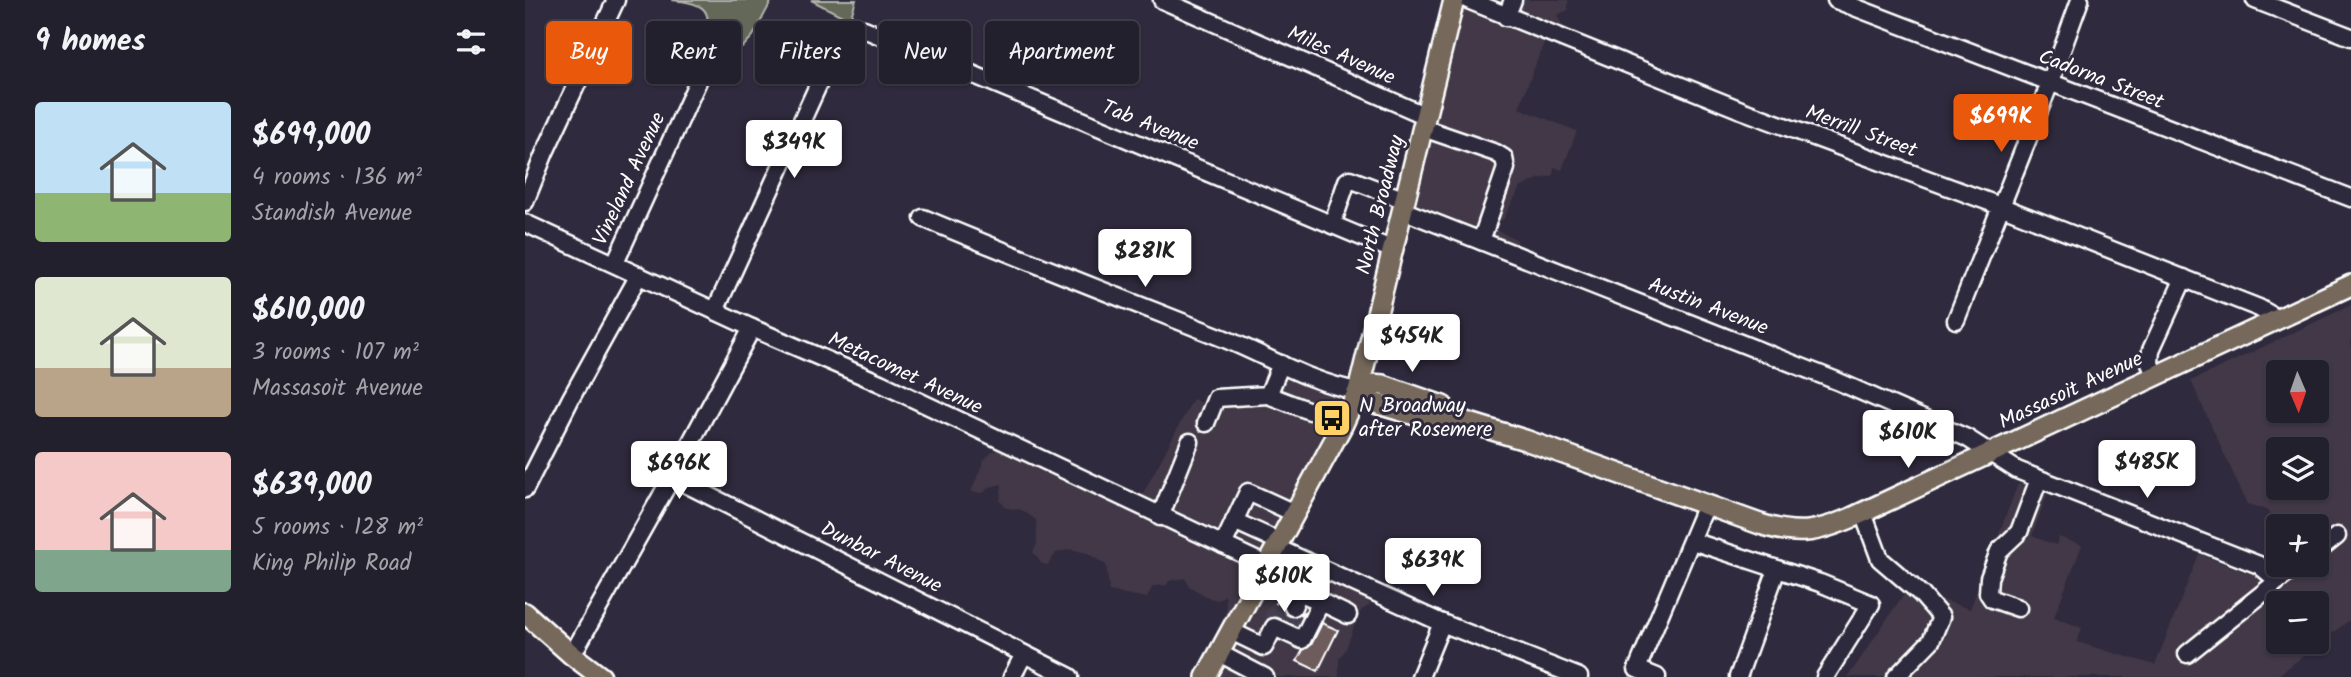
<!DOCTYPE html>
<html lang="en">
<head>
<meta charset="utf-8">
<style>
	:root { --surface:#23202e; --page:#2f2d3a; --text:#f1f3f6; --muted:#a3a3aa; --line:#403e4a; --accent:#ea580c }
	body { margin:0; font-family:Kalam,sans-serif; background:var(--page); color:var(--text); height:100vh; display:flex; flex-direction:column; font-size:26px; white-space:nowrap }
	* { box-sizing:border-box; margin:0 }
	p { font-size:23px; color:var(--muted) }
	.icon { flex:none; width:38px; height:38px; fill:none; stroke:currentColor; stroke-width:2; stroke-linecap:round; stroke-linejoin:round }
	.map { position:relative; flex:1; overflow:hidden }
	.side { display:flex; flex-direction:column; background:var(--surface); width:525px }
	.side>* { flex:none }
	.banner { position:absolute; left:21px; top:21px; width:665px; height:63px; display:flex; gap:14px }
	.needle { width:46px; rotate:178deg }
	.buttons { position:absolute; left:1741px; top:360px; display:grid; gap:14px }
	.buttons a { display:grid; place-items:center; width:63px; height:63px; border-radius:7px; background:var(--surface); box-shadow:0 2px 5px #0004,0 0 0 2px var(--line); font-size:35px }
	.price { position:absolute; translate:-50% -60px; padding:0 16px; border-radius:7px; background:#fff; color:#222; font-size:23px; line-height:46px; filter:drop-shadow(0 2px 4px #0008) }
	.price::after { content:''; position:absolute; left:50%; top:42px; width:21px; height:16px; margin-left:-10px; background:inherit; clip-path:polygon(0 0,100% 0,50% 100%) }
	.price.current { background:var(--accent); color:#fff }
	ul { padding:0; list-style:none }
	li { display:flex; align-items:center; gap:21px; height:175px; padding:0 35px }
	li span { display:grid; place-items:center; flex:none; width:196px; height:140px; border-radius:7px; color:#555 }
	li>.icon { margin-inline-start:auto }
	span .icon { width:84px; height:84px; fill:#fffc; stroke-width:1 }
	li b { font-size:30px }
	h2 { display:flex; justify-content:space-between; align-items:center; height:84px; padding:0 35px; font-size:30px }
	.chip { padding:0 24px; border-radius:7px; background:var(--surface); box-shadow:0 2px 5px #0004,0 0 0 2px var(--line); font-size:24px; line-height:63px }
	.chip.current { background:var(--accent); color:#fff }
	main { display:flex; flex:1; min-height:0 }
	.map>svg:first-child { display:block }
</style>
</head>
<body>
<main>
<section class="side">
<h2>9 homes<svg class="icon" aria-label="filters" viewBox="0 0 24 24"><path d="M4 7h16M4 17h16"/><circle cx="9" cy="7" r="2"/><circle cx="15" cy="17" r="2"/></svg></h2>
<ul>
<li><span style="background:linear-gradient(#bfe0f5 65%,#8fb573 0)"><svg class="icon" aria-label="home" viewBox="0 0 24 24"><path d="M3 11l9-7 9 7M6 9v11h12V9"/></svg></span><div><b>$699,000</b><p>4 rooms · 136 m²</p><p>Standish Avenue</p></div></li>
<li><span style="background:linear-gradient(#dfe7d0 65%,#b9a48a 0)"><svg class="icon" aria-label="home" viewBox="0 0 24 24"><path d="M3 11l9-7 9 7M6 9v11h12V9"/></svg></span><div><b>$610,000</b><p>3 rooms · 107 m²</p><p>Massasoit Avenue</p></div></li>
<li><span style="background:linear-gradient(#f6c9c9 70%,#7fa58c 0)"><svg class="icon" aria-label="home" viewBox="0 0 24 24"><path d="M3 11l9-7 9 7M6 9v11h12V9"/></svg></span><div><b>$639,000</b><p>5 rooms · 128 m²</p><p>King Philip Road</p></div></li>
</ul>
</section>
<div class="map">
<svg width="1826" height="677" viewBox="0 0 1826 677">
	<rect width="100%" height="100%" fill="#2f2a3d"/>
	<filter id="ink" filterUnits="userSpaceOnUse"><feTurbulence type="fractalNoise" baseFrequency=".0143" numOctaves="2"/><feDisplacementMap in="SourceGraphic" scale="14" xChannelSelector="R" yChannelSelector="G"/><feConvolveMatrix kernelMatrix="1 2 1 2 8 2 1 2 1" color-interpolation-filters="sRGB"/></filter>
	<g filter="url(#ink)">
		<g fill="#423946" fill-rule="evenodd">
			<polygon points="928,0 1043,0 1043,10 1032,15 1037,25 1054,35 1050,42 1023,32 994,108 1052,131 1037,170 1029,167 1028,176 1013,179 995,188 978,220 964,217 966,228 993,240 988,248 881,207"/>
			<path d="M1826,305V619L1751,677H1323L1382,589L1445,609L1493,484L1522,495L1507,536L1531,545L1534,537L1557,545L1529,617L1557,628L1552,642L1630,665L1674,554L1726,574L1753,553L1754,565H1792V527H1754L1753,529L1742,510L1722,504L1666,381ZM1754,373H1792V411H1754ZM1754,450H1792V488H1754ZM1754,604H1792V642H1754Z"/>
			<polygon points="734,362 830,389 748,545 840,595 845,605 837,610 833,616 821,649 814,659 814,677 680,677 705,627 696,627 701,609 700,595 693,600 684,598 664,586 660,578 644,581 642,585 628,586 622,598 584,591 581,565 562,553 545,549 531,553 523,565 517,564 508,552 512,544 511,520 497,510 481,508 475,501 477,484 465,487 458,493 446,492 459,460 466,453 480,445 614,501 668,399 689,408 733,391 739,383 739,369"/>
		</g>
		<g fill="#636759" stroke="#b1b3ac" stroke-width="2">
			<path d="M147,0H247L228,36L217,48L179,38C191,6 173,3 147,0Z"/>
			<polygon points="286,0 331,0 325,20"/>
		</g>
		<g fill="#6e5c5b" stroke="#fff" stroke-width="2">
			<polygon points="753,599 759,602 758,609 764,616 770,617 779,612 772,626 753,617 744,618"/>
			<polygon points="797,623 813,630 793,671 772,661 778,650 786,645"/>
		</g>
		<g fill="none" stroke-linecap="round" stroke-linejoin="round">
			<g stroke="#443f50" stroke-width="16" stroke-dasharray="16 8" stroke-linecap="butt">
				<polyline points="746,620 756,601"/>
				<polyline points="759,626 768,607"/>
				<polyline points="769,631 778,612"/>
			</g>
			<g stroke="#fff" stroke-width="21">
				<g id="minor">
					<polyline points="637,0 901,116"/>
					<polyline points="943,0 1216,110 1475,206 1734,308 1753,319"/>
					<polyline points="1311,0 1826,198"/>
					<polyline points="1730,0 1826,37"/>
					<polyline points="981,17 988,0"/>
					<polyline points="898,128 971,153 979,158 981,168 956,241"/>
					<polyline points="0,202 20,152 91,0"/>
					<polyline points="877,210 1312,381 1442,438 1492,470 1734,565 1753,581 1774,565"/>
					<path d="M398,218C498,260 599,299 700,339C744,357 786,383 833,391"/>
					<polyline points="0,223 227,328 355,383 741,565"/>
					<polyline points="807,225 822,181 825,179 880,200"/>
					<polyline points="90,263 194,35"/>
					<polyline points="190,311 316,35 326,29 339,29 868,250"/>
					<polyline points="1431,320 1525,83 1555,0"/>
					<polyline points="1630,376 1625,363 1626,350 1659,278"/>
					<polyline points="743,395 785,411"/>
					<polyline points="681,423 691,398 743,395 756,364"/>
					<polyline points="147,477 545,677"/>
					<polyline points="0,489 46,398 114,275"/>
					<polyline points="1338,513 1355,559 1396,594 1416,617 1406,641 1371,677"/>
					<polyline points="635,517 665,442"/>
					<polyline points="709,521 753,541"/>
					<polyline points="1167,541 1295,583 1346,604 1300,677"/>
					<polyline points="698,545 723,492 769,513"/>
					<polyline points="750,547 917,623 1054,677"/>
					<polyline points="1792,552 1812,536"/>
					<polyline points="736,574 774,592 788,564"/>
					<polyline points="796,602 823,615"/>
					<polyline points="1493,608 1467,599 1463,593 1464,578 1474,551 1494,532 1514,479"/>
					<polyline points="706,631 739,647 749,627 777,640 796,602 774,592 768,607"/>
					<polyline points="694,653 740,677"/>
					<polyline points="1662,654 1753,581"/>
					<polyline points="47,655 147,477 227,328"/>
					<polyline points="487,677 499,654"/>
					<polyline points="895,677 917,623"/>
					<polyline points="1132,677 1112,669 1181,505"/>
					<polyline points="1213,677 1252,569"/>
				</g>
			</g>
			<g stroke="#fff" stroke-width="24">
				<g id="major">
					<path d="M925,417L918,406L858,385L846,384L833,391L846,402L907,420L925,417L1000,440L1235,524C1272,536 1290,533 1326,518L1826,285"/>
					<polyline points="0,613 47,655 76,677"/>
					<polyline points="681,677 817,426 833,391 929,0"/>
				</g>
			</g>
			<use href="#minor" stroke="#2f2a3d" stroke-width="16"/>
			<use href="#major" stroke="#76695c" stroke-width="19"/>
		</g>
	</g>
	<defs>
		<g id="bus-square" transform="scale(2.0125)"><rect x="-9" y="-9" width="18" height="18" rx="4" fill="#ffd166" stroke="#2f2a3d"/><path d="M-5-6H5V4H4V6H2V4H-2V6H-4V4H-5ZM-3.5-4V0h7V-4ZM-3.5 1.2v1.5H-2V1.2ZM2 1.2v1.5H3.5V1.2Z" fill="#111"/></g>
	</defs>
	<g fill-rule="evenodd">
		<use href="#bus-square" x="807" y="418"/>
	</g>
	<g text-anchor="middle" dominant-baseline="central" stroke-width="6" stroke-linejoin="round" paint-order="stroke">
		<g font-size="21" fill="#fff" stroke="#2f2a3d">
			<text transform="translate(816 56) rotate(24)">Miles Avenue</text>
			<text transform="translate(1576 80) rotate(21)">Cadorna Street</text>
			<text transform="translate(625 126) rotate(22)">Tab Avenue</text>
			<text transform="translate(1336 132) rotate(20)">Merrill Street</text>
			<text transform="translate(105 179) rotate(-65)">Vineland Avenue</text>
			<text transform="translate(856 205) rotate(-76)">North Broadway</text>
			<text transform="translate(1183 307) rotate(21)">Austin Avenue</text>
			<text transform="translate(380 374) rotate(25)">Metacomet Avenue</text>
			<text transform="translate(1546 391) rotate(-25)">Massasoit Avenue</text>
			<text transform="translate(356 558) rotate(27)">Dunbar Avenue</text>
		</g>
		<g font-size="21" fill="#fff" stroke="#2f2a3d" text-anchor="start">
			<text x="834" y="406">N Broadway<tspan x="834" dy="24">after Rosemere</tspan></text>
		</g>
	</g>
</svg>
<div class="buttons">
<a><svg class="needle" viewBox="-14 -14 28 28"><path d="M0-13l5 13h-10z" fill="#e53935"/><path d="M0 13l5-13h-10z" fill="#a3a3aa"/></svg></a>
<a><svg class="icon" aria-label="layers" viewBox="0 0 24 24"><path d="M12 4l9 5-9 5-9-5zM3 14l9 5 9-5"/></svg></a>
<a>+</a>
<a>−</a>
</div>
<b class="price current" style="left:1476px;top:154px">$699K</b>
<b class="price" style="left:269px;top:180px">$349K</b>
<b class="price" style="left:620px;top:289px">$281K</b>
<b class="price" style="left:887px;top:374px">$454K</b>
<b class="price" style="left:1383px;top:470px">$610K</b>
<b class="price" style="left:1622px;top:500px">$485K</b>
<b class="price" style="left:154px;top:501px">$696K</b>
<b class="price" style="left:908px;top:598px">$639K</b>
<b class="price" style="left:759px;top:614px">$610K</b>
<div class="banner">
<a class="chip current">Buy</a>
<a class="chip">Rent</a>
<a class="chip">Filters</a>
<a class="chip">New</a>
<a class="chip">Apartment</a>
</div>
</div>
</main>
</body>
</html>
